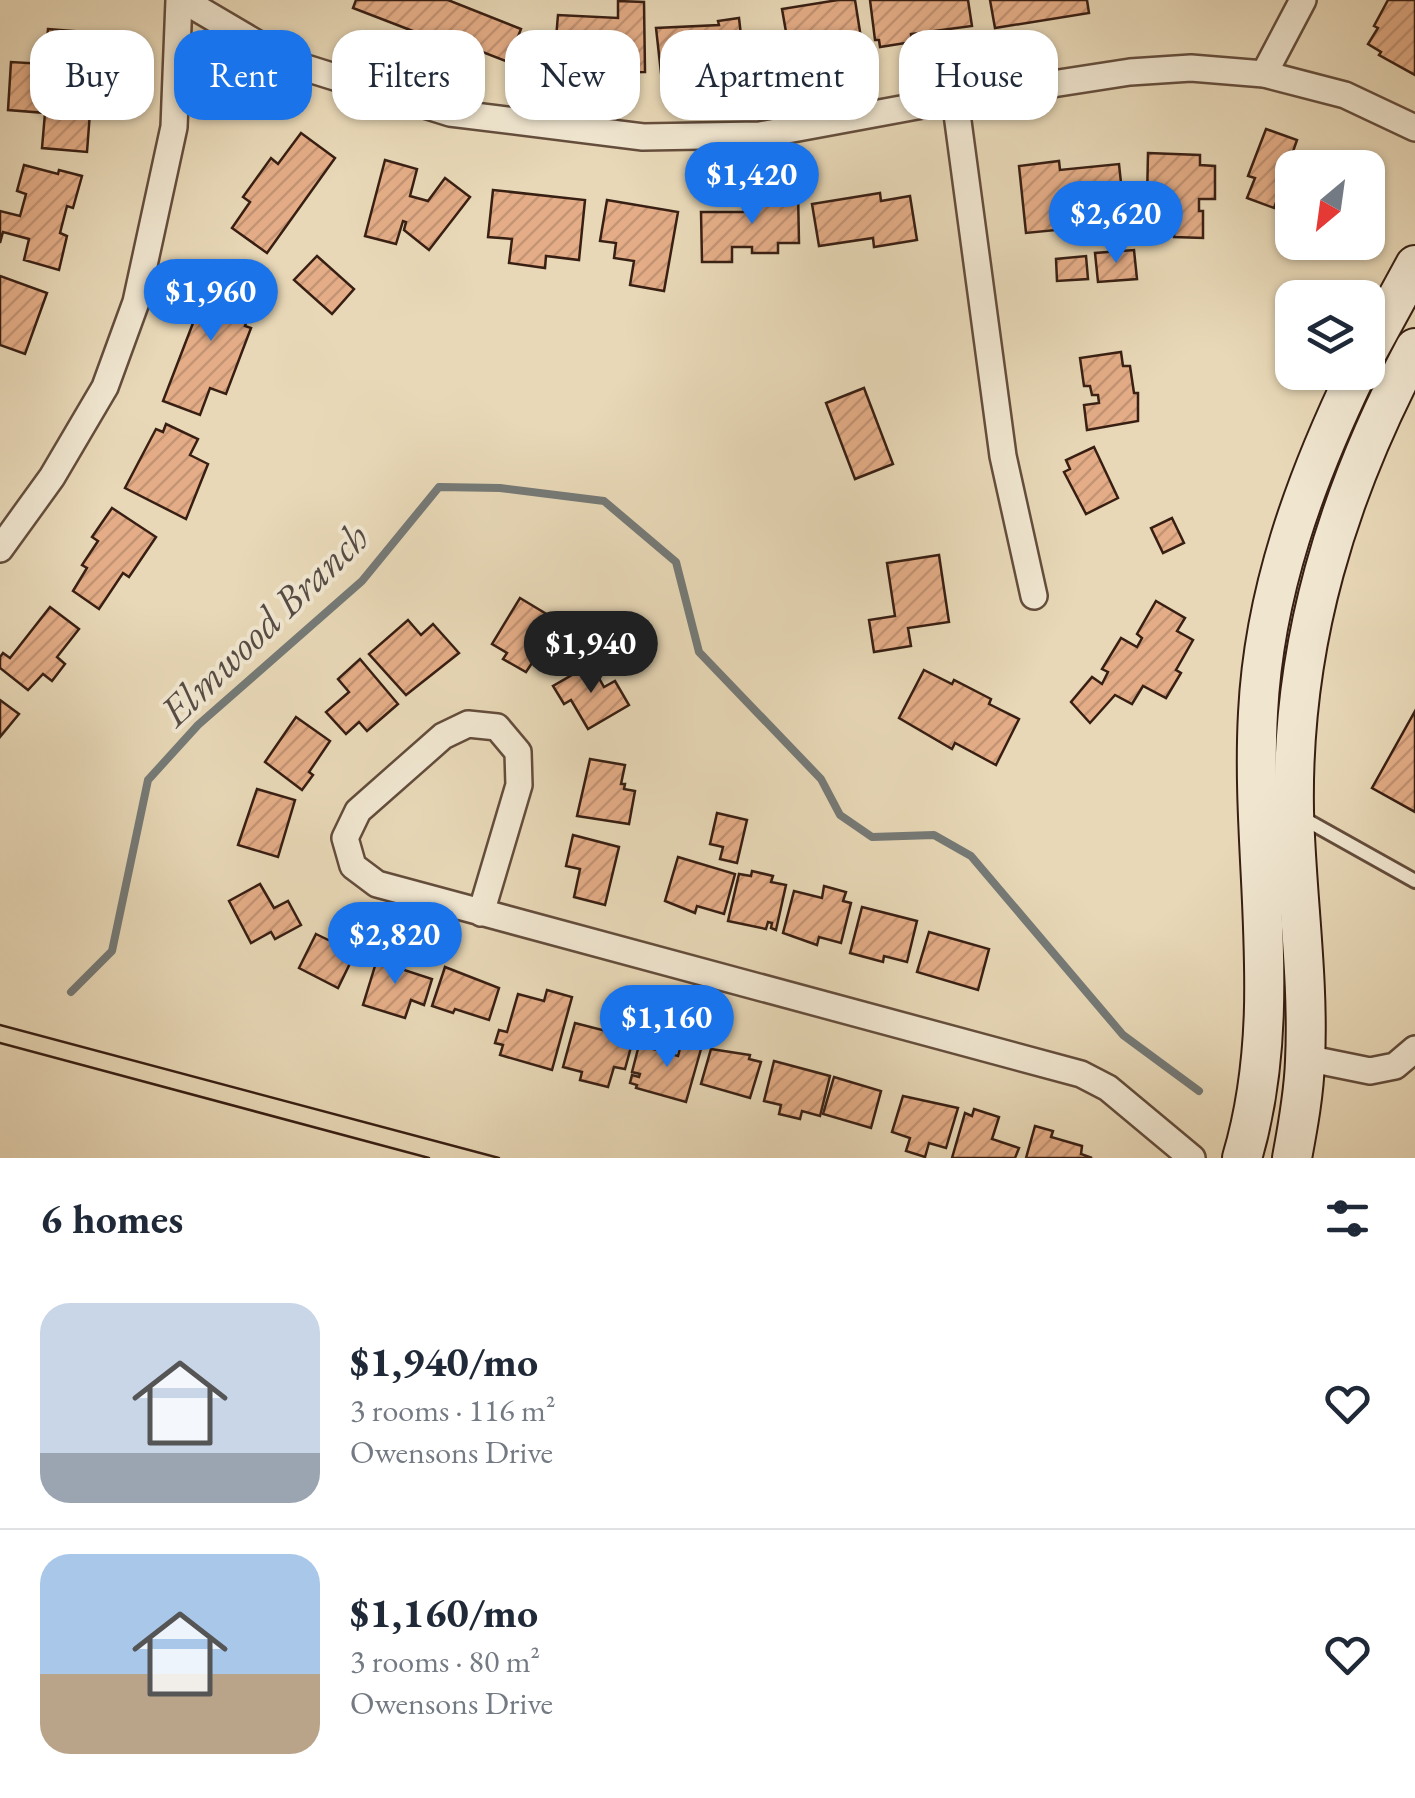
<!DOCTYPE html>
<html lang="en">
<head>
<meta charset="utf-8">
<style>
	:root { --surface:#fff; --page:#f2f2f3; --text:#1f2937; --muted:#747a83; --line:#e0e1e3; --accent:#1a73e8 }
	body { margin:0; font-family:"EB Garamond",serif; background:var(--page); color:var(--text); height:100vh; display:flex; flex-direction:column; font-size:38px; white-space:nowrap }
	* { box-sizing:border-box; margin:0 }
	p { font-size:32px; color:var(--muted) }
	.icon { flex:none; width:55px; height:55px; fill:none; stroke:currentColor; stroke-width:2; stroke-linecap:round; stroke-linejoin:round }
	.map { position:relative; height:1158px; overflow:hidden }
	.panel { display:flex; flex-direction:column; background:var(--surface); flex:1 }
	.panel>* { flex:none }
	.guide { position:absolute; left:30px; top:30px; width:1355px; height:90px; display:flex; gap:20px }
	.needle { width:65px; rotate:209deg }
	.controls { position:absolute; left:1275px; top:150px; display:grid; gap:20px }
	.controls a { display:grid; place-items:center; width:110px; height:110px; border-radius:20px; background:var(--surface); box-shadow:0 2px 8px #0004; font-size:50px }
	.price { position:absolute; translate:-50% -85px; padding:0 22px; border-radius:35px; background:var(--accent); color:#fff; font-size:32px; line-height:65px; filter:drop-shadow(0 2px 5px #0008) }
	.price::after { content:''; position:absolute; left:50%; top:60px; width:30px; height:22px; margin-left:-15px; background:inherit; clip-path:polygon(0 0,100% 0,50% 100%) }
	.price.on { background:#222; color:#fff }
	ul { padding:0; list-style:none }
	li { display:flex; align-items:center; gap:30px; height:250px; padding:0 40px }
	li+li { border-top:2px solid var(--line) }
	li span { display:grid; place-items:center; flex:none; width:280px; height:200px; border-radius:30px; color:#555 }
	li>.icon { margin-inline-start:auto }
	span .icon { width:120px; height:120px; fill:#fffc; stroke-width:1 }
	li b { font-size:42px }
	h2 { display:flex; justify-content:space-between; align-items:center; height:120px; padding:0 40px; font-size:42px }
	.tag { padding:0 35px; border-radius:30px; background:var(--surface); box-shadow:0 2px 8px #0004; font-size:35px; line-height:90px }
	.tag.on { background:var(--accent); color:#fff }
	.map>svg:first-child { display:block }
</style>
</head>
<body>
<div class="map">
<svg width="1415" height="1158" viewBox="0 0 1415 1158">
	<defs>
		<pattern id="building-hatch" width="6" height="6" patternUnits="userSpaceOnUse" patternTransform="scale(2.5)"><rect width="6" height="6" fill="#e4ad87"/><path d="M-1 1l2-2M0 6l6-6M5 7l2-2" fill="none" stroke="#c49474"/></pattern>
	</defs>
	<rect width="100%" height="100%" fill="#e8d8b7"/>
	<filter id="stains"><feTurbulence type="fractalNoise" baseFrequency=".002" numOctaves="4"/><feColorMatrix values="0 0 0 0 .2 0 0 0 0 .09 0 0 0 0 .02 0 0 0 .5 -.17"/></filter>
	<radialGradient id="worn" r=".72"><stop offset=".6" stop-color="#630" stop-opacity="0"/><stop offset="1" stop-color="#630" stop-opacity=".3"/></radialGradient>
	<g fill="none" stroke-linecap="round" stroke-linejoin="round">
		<polyline stroke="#757a77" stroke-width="8" points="71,992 112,951 148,780 198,725 362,581 439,487 500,488 604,501 676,562 699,652 821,779 840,815 872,837 934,835 971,856 1123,1035 1199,1091"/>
	</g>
	<g fill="url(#building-hatch)" stroke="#381f13" stroke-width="2.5">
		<polygon points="356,0 448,0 521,29 508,62 462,44 457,48 353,8"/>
		<polygon points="838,0 855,0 861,38 838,42 839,47 806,53 805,47 789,49 782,9"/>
		<polygon points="870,0 968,0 972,26 911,34 912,42 880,47 879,40 875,40"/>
		<polygon points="990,0 1087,0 1089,13 995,28"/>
		<polygon points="1388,0 1415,0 1415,75 1379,55 1381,52 1368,44 1378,28 1374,26"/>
		<polygon points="618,1 644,2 645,72 553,73 558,15 618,18"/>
		<polygon points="739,18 746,79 723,82 720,61 707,62 708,68 661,73 656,28 719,25 718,21"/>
		<polygon points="48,29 96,33 87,152 42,148 45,113 8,110 11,62 45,64"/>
		<polygon points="1266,129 1297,140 1289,163 1301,168 1292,168 1292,193 1281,189 1274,208 1247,198 1255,178 1248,176"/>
		<polygon points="301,133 335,158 267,253 232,228 250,202 243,197 271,158 278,164"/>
		<polygon points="1148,153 1200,155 1200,165 1215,166 1215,199 1199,199 1199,211 1203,211 1203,238 1174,237 1175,202 1147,201"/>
		<polygon points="385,160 417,169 410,196 428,201 445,178 470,197 429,250 404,230 406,222 403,221 396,244 365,236"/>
		<polygon points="1059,161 1060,170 1119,164 1124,211 1066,217 1067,229 1026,233 1019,166"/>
		<polygon points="24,165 58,174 59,170 82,176 73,208 67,206 60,233 67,236 59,270 24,260 29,239 3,232 0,243 0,211 20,216 26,194 17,191"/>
		<polygon points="493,190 585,200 579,260 546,256 545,268 509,263 512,239 488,237"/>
		<polygon points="761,191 798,191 799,243 778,243 778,253 752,253 752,247 732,247 732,262 702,262 701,212 744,212 744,205 761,205"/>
		<polygon points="880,193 881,201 910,196 917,240 874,247 873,238 819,246 812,204"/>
		<polygon points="607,200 678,212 664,291 630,285 634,261 614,258 616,243 600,241"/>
		<polygon points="1134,250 1137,279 1098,282 1095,253"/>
		<polygon points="317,256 354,289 332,314 294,280"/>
		<polygon points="1086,256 1088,279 1057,281 1056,259"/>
		<polygon points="215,266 245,278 238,294 246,297 241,311 249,314 245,326 251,328 226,394 210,388 200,415 163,401"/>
		<polygon points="0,276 47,293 25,354 0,345"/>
		<polygon points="1121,352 1123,366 1130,366 1134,393 1138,393 1138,421 1087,430 1084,405 1099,403 1098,395 1092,395 1090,386 1084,386 1080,358"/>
		<polygon points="864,388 893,464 855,479 826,403"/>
		<polygon points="166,424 198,439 190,455 208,464 186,519 125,488 156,429 163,432"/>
		<polygon points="1094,447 1118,498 1086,514 1064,472 1070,469 1066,460"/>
		<polygon points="112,508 156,537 129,577 123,573 99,609 73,591 87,568 82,565 98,541 92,537"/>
		<polygon points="1172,518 1184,543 1163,553 1151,528"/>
		<polygon points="939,555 949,622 908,628 911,646 874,652 869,620 895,616 887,563"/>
		<polygon points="520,598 558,621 550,634 575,649 561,671 548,662 544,670 532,663 526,672 503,659 507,653 492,644"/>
		<polygon points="1156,601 1185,618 1177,631 1193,640 1176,670 1181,673 1166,698 1143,686 1132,704 1115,695 1090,723 1071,702 1092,677 1102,684 1108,672 1102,669 1121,638 1137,647 1142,638 1137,634"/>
		<polygon points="50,607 79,629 57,657 65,664 52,681 43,674 28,690 0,668 0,657 3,653 10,658"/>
		<polygon points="408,620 421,635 433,624 459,653 406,695 369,654"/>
		<polygon points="360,659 398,704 367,731 359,722 346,734 326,712 349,692 338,679"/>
		<polygon points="591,664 604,687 615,681 629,705 588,729 571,700 564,704 553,686"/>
		<polygon points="924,670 952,684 954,680 991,699 989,704 1019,719 996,765 955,743 952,749 899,718"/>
		<polygon points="0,700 19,714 0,737"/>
		<polygon points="1415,711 1415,812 1372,788"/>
		<polygon points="296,717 330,741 309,772 313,775 302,790 265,762"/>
		<polygon points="590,759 625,765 621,784 625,784 624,789 635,791 629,824 577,816"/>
		<polygon points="257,789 295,800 278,857 238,845"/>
		<polygon points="717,813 747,820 737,863 720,859 723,847 710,844"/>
		<polygon points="573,835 619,847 605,905 574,897 580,869 566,866"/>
		<polygon points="678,857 735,874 724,914 697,906 695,913 665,901"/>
		<polygon points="752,871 773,876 771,882 786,885 776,930 771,928 772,923 768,922 766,929 728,921 739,874 751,876"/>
		<polygon points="260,884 274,908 288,901 301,925 275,939 271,932 251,943 229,901"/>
		<polygon points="824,886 846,892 843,901 851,903 841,943 819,937 817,945 783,933 794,891 822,898"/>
		<polygon points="862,907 917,921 907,962 884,956 883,962 850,953"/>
		<polygon points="929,932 989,949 978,990 917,972"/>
		<polygon points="316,934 355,953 338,988 299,968"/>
		<polygon points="379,953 401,959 398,968 432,979 424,1005 411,1000 405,1018 363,1005"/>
		<polygon points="445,967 499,988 489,1020 455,1009 453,1013 432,1006"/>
		<polygon points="547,990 572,997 552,1070 500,1055 503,1045 495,1043 499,1030 507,1032 518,994 544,1001"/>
		<polygon points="619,1020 637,1025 625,1069 614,1067 608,1087 580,1080 582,1072 563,1067 575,1023 606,1031 608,1022 618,1025"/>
		<polygon points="683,1037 703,1042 686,1102 636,1088 637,1085 630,1083 632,1075 639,1077 640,1074 632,1072 639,1045 678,1056"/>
		<polygon points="711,1049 750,1055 749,1059 761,1062 750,1098 701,1084"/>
		<polygon points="774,1061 830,1076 820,1116 802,1111 800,1119 779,1114 781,1105 764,1101"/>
		<polygon points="834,1077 881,1091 871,1128 823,1114"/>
		<polygon points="903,1096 958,1108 946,1148 929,1143 925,1157 906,1151 910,1138 892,1132"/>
		<polygon points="974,1109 999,1117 992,1139 1019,1148 1015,1158 952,1158 965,1113 972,1116"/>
		<polygon points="1035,1126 1053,1131 1051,1137 1082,1146 1081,1154 1092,1158 1026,1158"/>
	</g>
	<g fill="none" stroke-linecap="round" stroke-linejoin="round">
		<g stroke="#644d3c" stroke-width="18">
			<polyline id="lane" points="1299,816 1415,881"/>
		</g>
		<g stroke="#644d3c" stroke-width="30">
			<g id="street">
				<polyline points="183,0 290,63 450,113 643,137 760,135 955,99 1130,72 1191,68 1264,74 1345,95 1415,128"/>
				<polyline points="1264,74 1303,0"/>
				<polyline points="955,99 1003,456 1034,596"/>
				<polyline points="0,549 52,477 105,387 136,302 174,127 179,0"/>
				<polyline points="481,913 519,785 518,752 497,727 468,724 443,736 358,811 345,838 353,866 377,884 1081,1074 1108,1088 1192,1158"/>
				<polyline points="1306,1058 1370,1071 1395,1066 1415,1049"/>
			</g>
		</g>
		<g stroke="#381f13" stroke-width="42">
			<g id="secondary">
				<polyline points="1368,351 1415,265"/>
				<path d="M1242,1158C1286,1010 1250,863 1258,713C1264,592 1305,480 1357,372"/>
				<path d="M1292,1158C1298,1126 1304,1093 1305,1061C1309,978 1296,894 1294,811C1291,644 1337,494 1415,348"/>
			</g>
		</g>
		<use href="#lane" stroke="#f0e6d0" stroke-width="12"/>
		<use href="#street" stroke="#f0e6d0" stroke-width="25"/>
		<use href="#secondary" stroke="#f0e6d0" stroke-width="38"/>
		<g stroke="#381f13" stroke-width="2.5">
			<polyline points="0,1025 499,1158"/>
			<polyline points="0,1043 429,1158"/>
		</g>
	</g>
	<g text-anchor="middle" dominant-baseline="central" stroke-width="8" stroke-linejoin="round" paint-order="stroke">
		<g font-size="42" font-style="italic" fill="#564c45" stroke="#f0e6d0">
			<text transform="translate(264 624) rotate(-44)">Elmwood Branch</text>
		</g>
	</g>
	<rect width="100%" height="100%" filter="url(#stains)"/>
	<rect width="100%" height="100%" fill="url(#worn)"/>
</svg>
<div class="controls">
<a><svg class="needle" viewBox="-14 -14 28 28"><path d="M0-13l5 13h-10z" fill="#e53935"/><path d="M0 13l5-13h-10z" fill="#747a83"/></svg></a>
<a><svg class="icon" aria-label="layers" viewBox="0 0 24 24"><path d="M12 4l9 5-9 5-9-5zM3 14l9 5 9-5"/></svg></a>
</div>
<b class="price" style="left:752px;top:227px">$1,420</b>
<b class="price" style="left:1116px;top:266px">$2,620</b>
<b class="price" style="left:211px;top:344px">$1,960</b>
<b class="price on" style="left:591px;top:696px">$1,940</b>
<b class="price" style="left:395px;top:987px">$2,820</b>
<b class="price" style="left:667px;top:1070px">$1,160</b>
<div class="guide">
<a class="tag">Buy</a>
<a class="tag on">Rent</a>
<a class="tag">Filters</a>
<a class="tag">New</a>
<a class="tag">Apartment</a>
<a class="tag">House</a>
</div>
</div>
<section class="panel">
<h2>6 homes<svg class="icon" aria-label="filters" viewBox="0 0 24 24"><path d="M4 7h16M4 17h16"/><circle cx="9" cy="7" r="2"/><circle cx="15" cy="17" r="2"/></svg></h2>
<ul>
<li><span style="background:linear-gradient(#c9d6e8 75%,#9aa5b1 0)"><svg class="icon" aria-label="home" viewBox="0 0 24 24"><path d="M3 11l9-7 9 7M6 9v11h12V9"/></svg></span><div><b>$1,940/mo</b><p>3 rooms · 116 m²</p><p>Owensons Drive</p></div><svg class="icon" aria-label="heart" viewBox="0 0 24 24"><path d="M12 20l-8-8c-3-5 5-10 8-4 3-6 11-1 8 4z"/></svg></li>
<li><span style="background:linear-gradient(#a9c7e8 60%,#b9a48a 0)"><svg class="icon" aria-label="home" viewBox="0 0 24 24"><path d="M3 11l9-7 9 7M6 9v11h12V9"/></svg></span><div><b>$1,160/mo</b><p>3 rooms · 80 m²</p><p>Owensons Drive</p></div><svg class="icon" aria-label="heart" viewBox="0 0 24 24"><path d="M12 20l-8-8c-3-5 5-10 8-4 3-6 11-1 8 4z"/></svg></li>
</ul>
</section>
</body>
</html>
